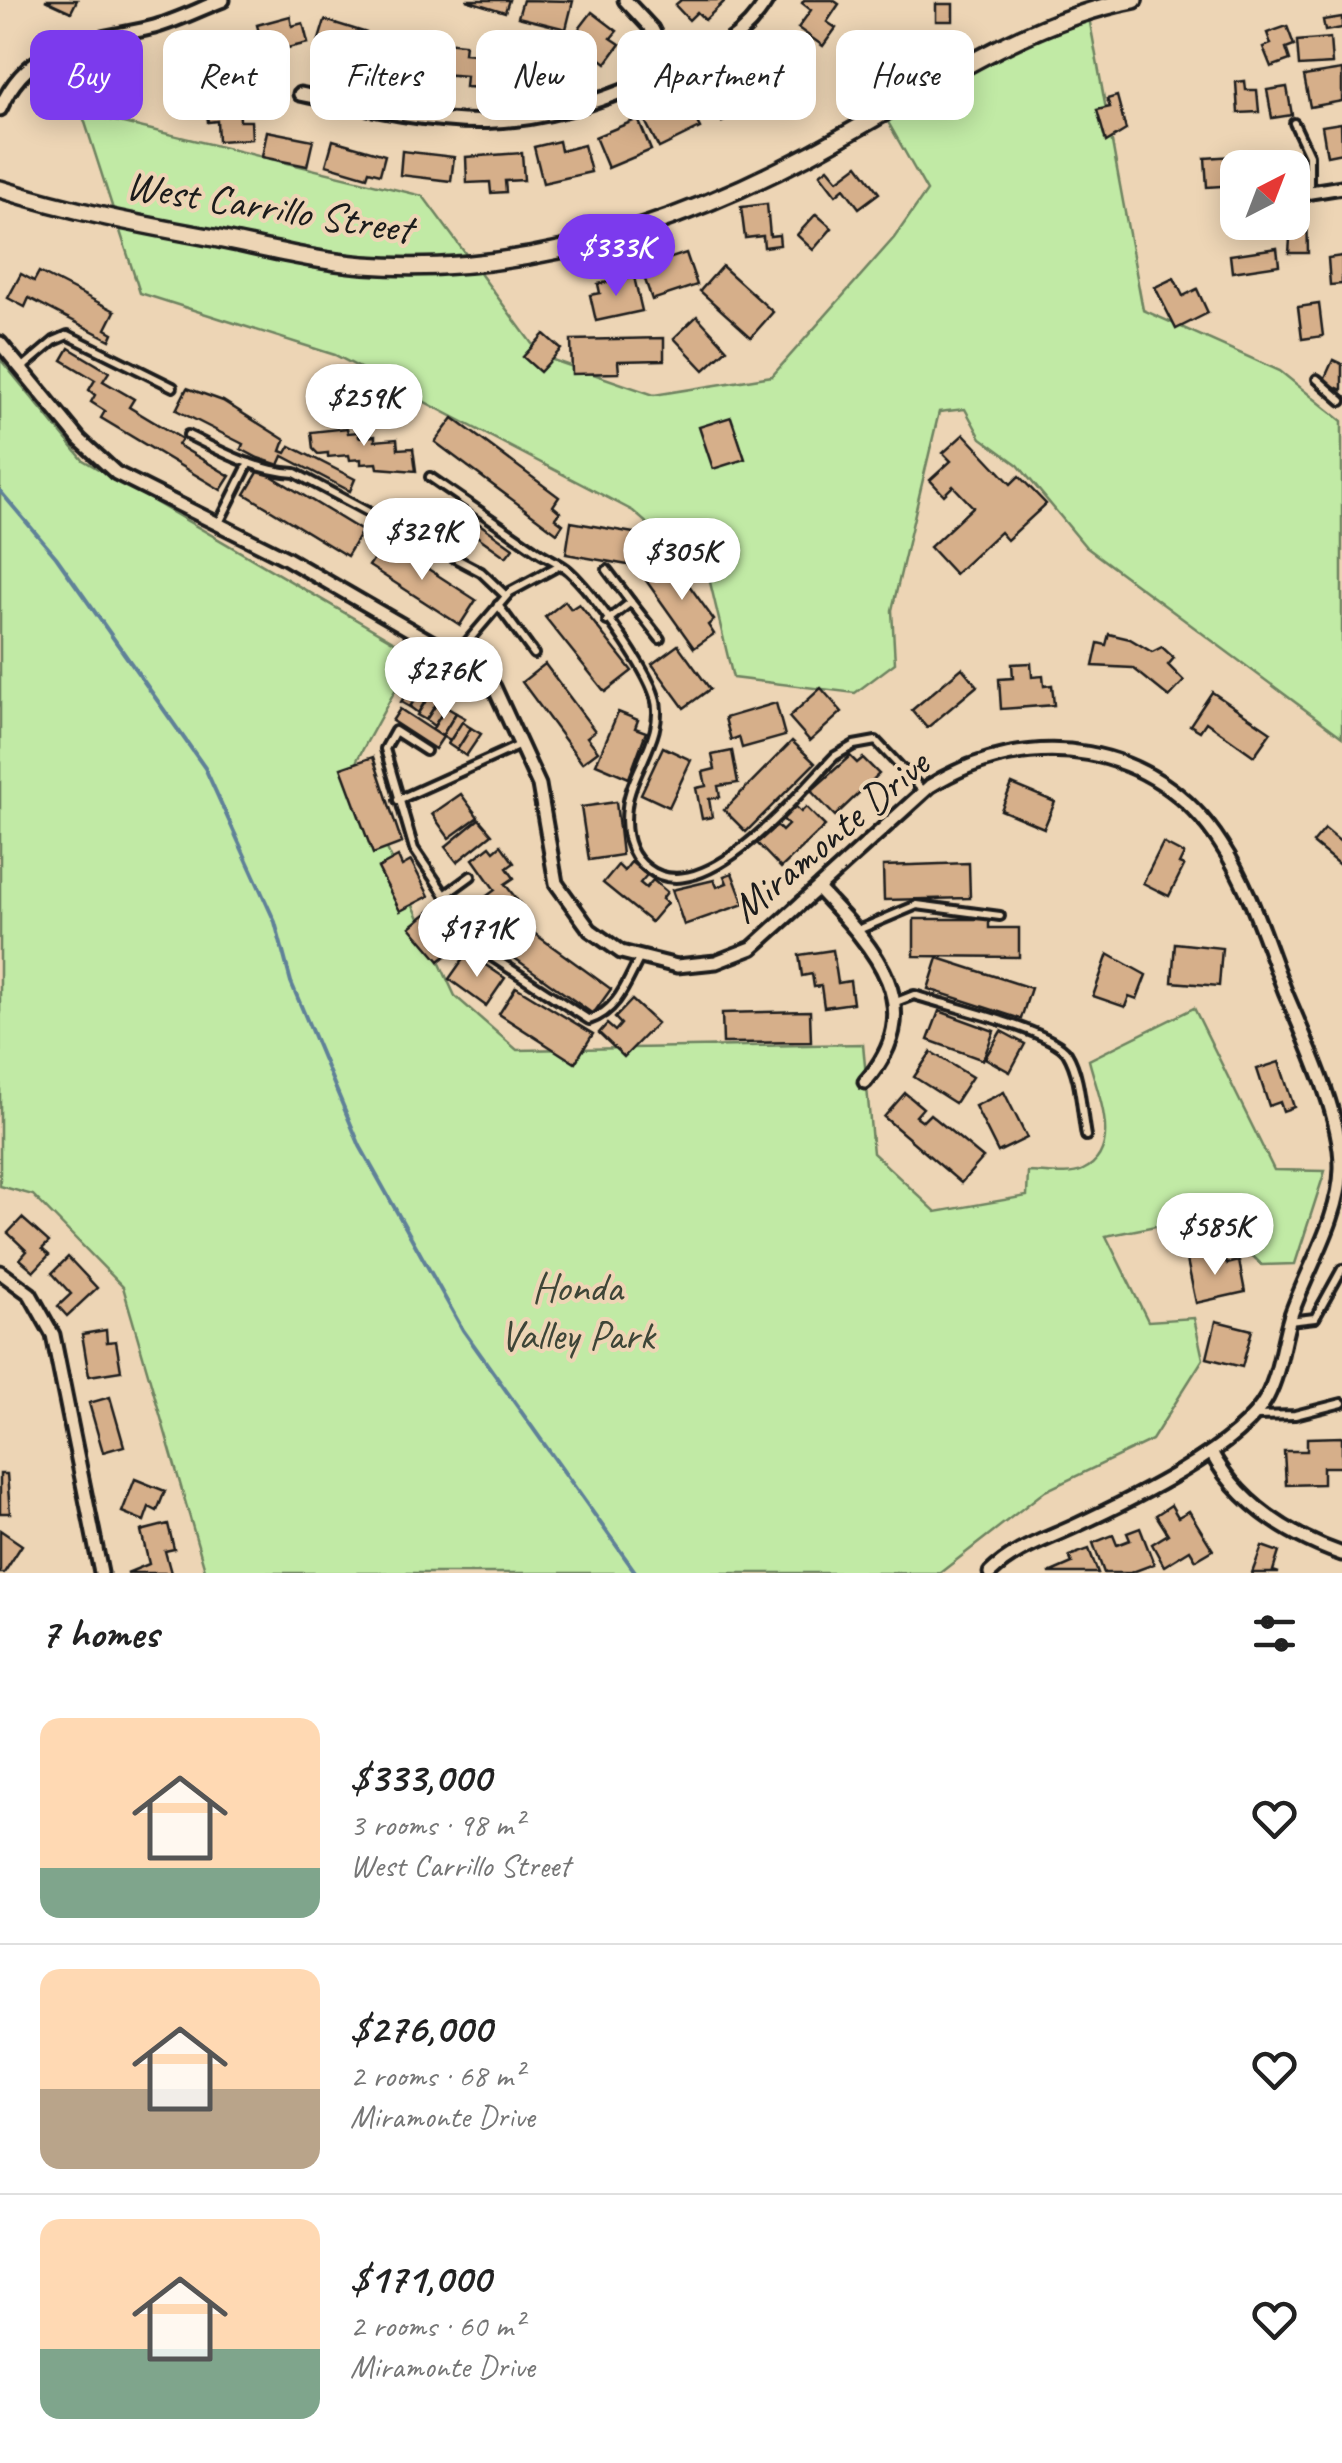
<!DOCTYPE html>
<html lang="en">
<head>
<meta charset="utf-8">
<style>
	:root { --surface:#fff; --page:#f6f6f6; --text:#222; --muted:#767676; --line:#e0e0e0; --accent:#7c3aed }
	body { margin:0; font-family:Caveat,sans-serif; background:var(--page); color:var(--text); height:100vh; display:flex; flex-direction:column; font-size:38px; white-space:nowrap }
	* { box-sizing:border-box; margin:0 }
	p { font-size:32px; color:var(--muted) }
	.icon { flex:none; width:55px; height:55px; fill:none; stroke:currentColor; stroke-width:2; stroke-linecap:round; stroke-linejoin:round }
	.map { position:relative; height:1573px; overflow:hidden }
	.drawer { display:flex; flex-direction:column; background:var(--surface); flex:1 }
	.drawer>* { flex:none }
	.guide { position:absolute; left:30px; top:30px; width:1282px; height:90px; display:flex; gap:20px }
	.needle { width:65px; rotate:42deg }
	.tools { position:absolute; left:1220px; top:150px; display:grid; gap:20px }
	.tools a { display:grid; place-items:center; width:90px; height:90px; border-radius:20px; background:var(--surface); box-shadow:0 5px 25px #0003; font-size:50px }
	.price { position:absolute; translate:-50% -85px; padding:0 22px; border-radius:35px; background:#fff; color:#222; font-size:32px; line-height:65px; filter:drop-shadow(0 2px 5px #0008) }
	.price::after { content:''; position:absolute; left:50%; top:60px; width:30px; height:22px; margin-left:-15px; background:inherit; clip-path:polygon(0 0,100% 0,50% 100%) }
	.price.on { background:var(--accent); color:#fff }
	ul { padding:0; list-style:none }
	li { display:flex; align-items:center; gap:30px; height:250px; padding:0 40px }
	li+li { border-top:2px solid var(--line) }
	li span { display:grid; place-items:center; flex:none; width:280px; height:200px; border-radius:20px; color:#555 }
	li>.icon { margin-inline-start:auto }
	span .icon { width:120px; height:120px; fill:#fffc; stroke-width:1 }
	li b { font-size:42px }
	h2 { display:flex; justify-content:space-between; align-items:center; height:120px; padding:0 40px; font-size:42px }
	.tag { padding:0 35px; border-radius:20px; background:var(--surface); box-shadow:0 5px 25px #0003; font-size:35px; line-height:90px }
	.tag.on { background:var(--accent); color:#fff }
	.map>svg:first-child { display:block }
</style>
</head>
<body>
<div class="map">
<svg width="1342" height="1573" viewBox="0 0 1342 1573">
	<rect width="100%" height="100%" fill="#edd5b5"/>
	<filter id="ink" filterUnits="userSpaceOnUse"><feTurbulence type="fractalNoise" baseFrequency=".01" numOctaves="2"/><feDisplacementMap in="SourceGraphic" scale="20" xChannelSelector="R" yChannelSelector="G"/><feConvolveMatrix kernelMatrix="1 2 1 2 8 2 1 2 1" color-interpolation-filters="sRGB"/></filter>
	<g filter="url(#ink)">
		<g fill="#c1eaa5" stroke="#6e8360" stroke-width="2.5">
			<polygon points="1088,12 1143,310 1280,371 1342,421 1342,737 1086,547 1018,465 981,438 965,409 939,412 892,610 895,663 855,693 733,678 709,578 633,511 335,355 140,293 82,113 423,196 541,356 654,395 772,376 894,238 927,191 884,115 946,78"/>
			<path d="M0,359L83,460L415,654L357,760L358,786L455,996L517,1050L863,1044L873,1153L936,1212L1027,1196L1028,1172C1043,1172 1070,1177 1083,1170C1124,1150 1097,1093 1089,1060L1194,1008L1274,1170L1325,1171L1295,1264L1262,1265L1210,1215L1106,1236L1148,1321L1194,1318L1203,1359L1152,1440L1045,1491L940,1573H206L123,1287L33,1195L0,1186Z"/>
		</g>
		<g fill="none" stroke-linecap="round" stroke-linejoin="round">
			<polyline stroke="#5f8198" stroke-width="4" points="0,491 56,557 205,768 275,922 291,982 360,1146 463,1330 636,1573"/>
		</g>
		<g fill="#d6af8a" stroke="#1c1c1c" stroke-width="2.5">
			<polygon points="45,0 77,0 71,12"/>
			<polygon points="466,0 509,0 505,12"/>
			<polygon points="523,0 573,1 566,29 518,17"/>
			<polygon points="681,0 726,0 705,20 697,12 689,20 675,5"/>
			<polygon points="804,0 833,0 839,4 827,22 836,28 823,46 798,28 811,10 802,3"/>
			<rect x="936" y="4" width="17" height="17"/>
			<polygon points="592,12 617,31 611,38 620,44 606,63 581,44 587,35 579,29"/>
			<polygon points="290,16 292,26 303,23 308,43 275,51 272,42 262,44 257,25"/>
			<polygon points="1342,17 1342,28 1325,31 1323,20"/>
			<polygon points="325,20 377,36 370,59 318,43"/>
			<polygon points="1287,26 1294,45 1286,48 1290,60 1271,67 1263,47 1271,44 1267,33"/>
			<polygon points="402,36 422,42 420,53 432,56 426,79 381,67 387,43 400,46"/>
			<polygon points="793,37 808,51 786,76 779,69 772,78 757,65 779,40 785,46"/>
			<polygon points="1330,38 1332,64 1299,66 1297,41"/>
			<polygon points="444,42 465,44 464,53 488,55 486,88 465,87 466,76 441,74"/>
			<polygon points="220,43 253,53 247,72 238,69 231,93 200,83 206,63 214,66"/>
			<polygon points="540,48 543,75 531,76 532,84 498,87 494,52"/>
			<polygon points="1342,70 1342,101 1310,107 1304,76"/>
			<polygon points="747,72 763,102 722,122 707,92"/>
			<polygon points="1245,81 1246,90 1257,90 1259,112 1238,113 1236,82"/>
			<polygon points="1287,87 1292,115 1272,118 1267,90"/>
			<polygon points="1117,96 1126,130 1106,142 1097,110 1110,107 1107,99"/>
			<polygon points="239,97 240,121 251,121 252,139 218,141 217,121 208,122 206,99"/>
			<polygon points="665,103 670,113 688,104 700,128 659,148 642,115"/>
			<polygon points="638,119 651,150 608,168 595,137"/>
			<polygon points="1341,123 1342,153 1327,156 1322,126"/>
			<polygon points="267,131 313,140 307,166 262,157"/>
			<polygon points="333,140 385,155 380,174 369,171 367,177 326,165"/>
			<polygon points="559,141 561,151 584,145 591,172 543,183 534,147"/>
			<polygon points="402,151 454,157 451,181 400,175"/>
			<polygon points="522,153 524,180 505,181 506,192 491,193 490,182 467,183 466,157"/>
			<polygon points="1277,154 1280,168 1252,168 1250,159"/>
			<polygon points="1234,156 1236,185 1207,187 1205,158"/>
			<polygon points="858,165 879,193 859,208 844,188 836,195 820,174 828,168 838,180"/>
			<polygon points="767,204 770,236 779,235 780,245 764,247 763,236 745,238 741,207"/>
			<polygon points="1292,211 1307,211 1308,253 1289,253"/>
			<polygon points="816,214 832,228 813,250 797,235"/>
			<polygon points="1277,248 1279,265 1232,272 1230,255"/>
			<polygon points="686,253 697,285 652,300 641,268"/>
			<polygon points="1342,256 1342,284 1330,285 1328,258"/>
			<polygon points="722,266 773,312 751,337 700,291"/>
			<polygon points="39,272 115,311 106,329 113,333 110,340 29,298 25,307 8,298 21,274 34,281"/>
			<polygon points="634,277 642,311 596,321 590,295 600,293 598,284"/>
			<polygon points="1174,278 1183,296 1197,289 1208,313 1176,329 1155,287"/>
			<polygon points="1319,304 1323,336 1302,339 1298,307"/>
			<polygon points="697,316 727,349 704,370 674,338"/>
			<polygon points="544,334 561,349 540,372 523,357"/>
			<polygon points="664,338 664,360 618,361 619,373 572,374 571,340"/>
			<polygon points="69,348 109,372 103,381 134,399 129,407 182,439 178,445 230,476 221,490 101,418 105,411 91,402 95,395 89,390 95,380 62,360"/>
			<polygon points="1333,360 1342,364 1342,390 1323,382"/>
			<polygon points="187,388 223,401 285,440 281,451 286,453 290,446 355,479 350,491 283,456 279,465 258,458 241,449 243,444 176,410"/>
			<polygon points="731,417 745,459 713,469 699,427"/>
			<polygon points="453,418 559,497 553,506 560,512 555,518 563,524 557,533 435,442"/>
			<polygon points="347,428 348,433 358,432 359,437 375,436 375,441 397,439 398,449 413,448 416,471 378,468 377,463 361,464 361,459 350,460 349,455 328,457 328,453 318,454 313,449 311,432"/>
			<polygon points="964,434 1011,484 1019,476 1046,504 1007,540 1000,532 955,574 930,547 973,507 953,486 944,495 930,480 951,461 943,453"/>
			<polygon points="260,469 362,531 347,556 245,494"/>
			<polygon points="453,505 513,548 506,557 446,514"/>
			<polygon points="571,522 645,535 639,567 566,554"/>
			<polygon points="385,541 476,600 460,625 369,566"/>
			<polygon points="671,560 714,620 708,625 714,634 694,648 645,579"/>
			<polygon points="565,601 571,609 579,604 632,671 605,692 545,617"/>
			<polygon points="1109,634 1130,639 1152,652 1162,647 1174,658 1168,665 1184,681 1169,697 1133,668 1093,666 1098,643 1106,645"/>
			<polygon points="678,645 710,689 684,708 652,664"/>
			<polygon points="1031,663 1032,677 1043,676 1044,686 1052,685 1054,705 1001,709 999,679 1013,678 1012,664"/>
			<polygon points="545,664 595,731 587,737 598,751 582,763 522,682"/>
			<polygon points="962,668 977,686 927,728 912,710"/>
			<polygon points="416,678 425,683 410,707 401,702"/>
			<polygon points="425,683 433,689 418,713 410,707"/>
			<polygon points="821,688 842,712 810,741 789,717"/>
			<polygon points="432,691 441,697 426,720 417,715"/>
			<polygon points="1212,692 1271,732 1254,756 1206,722 1200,731 1190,725"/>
			<polygon points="441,697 449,702 434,726 426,720"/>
			<polygon points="776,703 785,736 742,748 739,737 731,740 725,718"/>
			<polygon points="446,707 456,713 442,736 432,730"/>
			<polygon points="400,709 443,737 435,749 392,721"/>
			<polygon points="618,712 638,720 635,728 646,732 629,778 596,764"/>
			<polygon points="456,713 465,718 450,741 442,736"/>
			<polygon points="462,722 471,728 457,750 448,744"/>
			<polygon points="471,728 481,734 466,756 457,750"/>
			<polygon points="792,741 815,763 746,832 724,810"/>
			<polygon points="663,747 691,760 669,807 641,794"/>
			<polygon points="732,751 738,783 718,786 720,797 709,799 712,817 702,819 696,788 706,786 703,772 715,769 712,755"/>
			<polygon points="850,756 857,763 863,758 879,774 835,816 811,791"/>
			<polygon points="373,757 402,843 373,854 341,768"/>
			<polygon points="1012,784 1055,802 1044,828 1001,810"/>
			<polygon points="461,794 478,817 449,838 432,814"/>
			<polygon points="616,802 622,855 589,860 581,807"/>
			<polygon points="795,806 801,812 806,807 825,826 781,868 757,843 776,825 782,831 788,825 782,818"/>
			<polygon points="479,819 492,834 457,862 445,847"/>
			<polygon points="1325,829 1342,843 1342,867 1313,843"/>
			<polygon points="1163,843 1184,854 1179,864 1184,866 1169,896 1143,883"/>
			<polygon points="501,845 514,863 507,868 514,878 505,884 530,917 490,947 465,912 495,890 473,859 490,846 494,851"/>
			<polygon points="398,857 402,866 411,861 429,896 400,911 378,868"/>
			<polygon points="631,862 647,875 640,883 646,888 653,880 667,892 662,899 667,903 651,922 603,883 618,865 624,871"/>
			<polygon points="969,863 970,898 884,900 883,866"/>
			<polygon points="732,873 744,904 684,925 672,890 714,880 717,887 727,883 724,876"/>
			<polygon points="436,906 465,940 439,961 410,927"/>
			<polygon points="914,919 989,919 989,928 1019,928 1019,957 914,956"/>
			<polygon points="531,931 611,989 593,1014 513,957"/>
			<polygon points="1175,943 1222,948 1219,986 1172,982"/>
			<polygon points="833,950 838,983 850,981 853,1003 824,1007 821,986 814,987 812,974 802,976 799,955"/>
			<polygon points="468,952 477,958 472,965 479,970 484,964 505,978 486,1006 449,979"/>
			<polygon points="1108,954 1146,975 1137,999 1129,996 1125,1007 1093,996"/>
			<polygon points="938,958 1031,988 1021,1019 928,989"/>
			<polygon points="516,987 593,1034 575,1063 499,1014"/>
			<polygon points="632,1000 657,1023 624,1057 599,1033 607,1024 615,1031 621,1024 615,1018"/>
			<polygon points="810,1011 811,1042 723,1043 722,1013"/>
			<polygon points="939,1011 994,1031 983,1060 928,1040"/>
			<polygon points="1001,1031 1025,1044 1010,1072 985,1058"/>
			<polygon points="931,1052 972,1077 955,1103 914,1077"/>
			<polygon points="1279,1062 1294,1107 1283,1111 1280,1102 1269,1106 1257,1069"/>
			<polygon points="1004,1092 1027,1138 998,1152 975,1106"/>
			<polygon points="905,1093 923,1108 916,1116 923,1121 930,1114 983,1158 961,1183 884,1117"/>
			<polygon points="22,1218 49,1242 42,1249 49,1255 34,1271 20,1259 27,1251 8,1233"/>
			<polygon points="1224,1253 1227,1264 1239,1261 1245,1292 1196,1303 1187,1260"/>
			<polygon points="68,1257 97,1288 67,1316 58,1306 71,1294 52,1273"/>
			<polygon points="1216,1321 1252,1330 1242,1367 1207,1358"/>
			<polygon points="106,1330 107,1342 116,1341 121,1371 89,1376 82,1334"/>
			<polygon points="110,1397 124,1446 103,1452 89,1403"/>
			<polygon points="1342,1437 1342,1467 1323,1467 1323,1484 1286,1485 1284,1451 1307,1451 1307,1438"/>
			<polygon points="0,1474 7,1474 10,1513 0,1513"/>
			<polygon points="135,1479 165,1491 157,1511 149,1507 144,1521 122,1512"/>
			<polygon points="1171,1505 1178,1517 1189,1511 1213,1550 1196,1560 1190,1550 1164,1566 1152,1544 1168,1534 1156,1515"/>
			<polygon points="168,1524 174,1549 165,1551 171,1573 127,1573 149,1564 141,1531"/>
			<polygon points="1140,1528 1154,1564 1130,1573 1104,1573 1093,1543 1113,1535 1117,1545 1130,1540 1127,1533"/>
			<polygon points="0,1530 22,1545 4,1573 0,1573"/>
			<polygon points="1262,1546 1279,1552 1273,1571 1279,1573 1252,1573"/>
			<polygon points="1089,1549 1098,1573 1049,1573 1072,1563 1069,1556"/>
		</g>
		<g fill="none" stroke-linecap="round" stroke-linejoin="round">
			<g stroke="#1c1c1c" stroke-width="14">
				<g id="lane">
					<polyline points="1294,123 1309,155 1309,191"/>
					<polyline points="22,368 54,341 68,335 173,387"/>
					<polyline points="1317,379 1342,401"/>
					<path d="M188,435C222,452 256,471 295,473L481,572L506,596"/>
					<path d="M430,477C466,502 501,526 537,551C547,558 560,563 569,571C593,593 646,667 655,697C666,735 631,771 627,807C624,830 628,854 647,868C704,913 798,793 835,756L854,745L876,741L923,791"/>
					<polyline points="218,525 249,463"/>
					<polyline points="607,570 631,602"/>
					<polyline points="498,605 534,654"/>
					<polyline points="607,621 631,602 660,639"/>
					<polyline points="456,655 510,592 560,565"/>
					<path d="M426,751L395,731L385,749L414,849L472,935L489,955L589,1020C617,1011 626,984 639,959"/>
					<polyline points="398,800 520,745"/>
					<polyline points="445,895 471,876"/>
					<polyline points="858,930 917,905 1000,916"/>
					<path d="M896,1002L914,995C944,1005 1052,1030 1067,1053C1081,1076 1081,1110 1086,1136"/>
					<polyline points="1289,1321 1315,1318 1342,1269"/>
					<polyline points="1256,1416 1295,1415 1342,1403"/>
				</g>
			</g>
			<g stroke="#1c1c1c" stroke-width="19">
				<g id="street">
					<polyline points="625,0 652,29 673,70"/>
					<path d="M300,94C456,127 513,141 664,74C708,54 741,44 767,0"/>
					<path d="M0,109C29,41 87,43 150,28C175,22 199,9 223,0"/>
					<polyline points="1292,195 1342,187"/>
					<path d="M0,343L80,440L116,473L286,558L464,661L494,687L539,785L556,883L590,930L621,952L677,966L716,962L752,948L930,786C1029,724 1156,742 1221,844C1251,889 1267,947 1287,996C1307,1043 1342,1118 1341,1168C1340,1219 1306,1270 1290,1318C1282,1344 1280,1372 1267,1397C1240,1448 1129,1501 1075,1526C1045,1540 1013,1550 990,1573"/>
					<path d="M819,890C874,948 931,1007 865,1082"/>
					<polyline points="0,1272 30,1294 53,1335 101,1573"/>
					<path d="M1211,1452C1239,1504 1288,1535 1342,1554"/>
				</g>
			</g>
			<g stroke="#1c1c1c" stroke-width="22">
				<path id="secondary" d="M0,189C70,211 142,225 214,238C264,248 314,261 364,265C520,277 670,228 807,156C914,100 1014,23 1134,0"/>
			</g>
			<use href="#lane" stroke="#edd5b5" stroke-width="6"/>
			<use href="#street" stroke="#edd5b5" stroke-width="11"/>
			<use href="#secondary" stroke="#edd5b5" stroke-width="15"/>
		</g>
	</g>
	<g text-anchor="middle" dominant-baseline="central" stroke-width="8" stroke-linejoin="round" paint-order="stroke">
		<g font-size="42" fill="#1c1c1c" stroke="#edd5b5">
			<text transform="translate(269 207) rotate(9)">West Carrillo Street</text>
			<text transform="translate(830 836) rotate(-40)">Miramonte Drive</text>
		</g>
		<g font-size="42" fill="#3d4537" stroke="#edd5b5">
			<text x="577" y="1287">Honda<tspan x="577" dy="48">Valley Park</tspan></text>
		</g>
	</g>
</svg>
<div class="tools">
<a><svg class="needle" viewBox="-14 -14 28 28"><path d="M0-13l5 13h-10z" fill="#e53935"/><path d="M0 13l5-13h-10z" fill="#767676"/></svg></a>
</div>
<b class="price on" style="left:616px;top:299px">$333K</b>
<b class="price" style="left:364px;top:449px">$259K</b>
<b class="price" style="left:422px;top:583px">$329K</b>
<b class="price" style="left:682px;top:603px">$305K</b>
<b class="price" style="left:444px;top:722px">$276K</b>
<b class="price" style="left:477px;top:980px">$171K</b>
<b class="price" style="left:1215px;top:1278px">$585K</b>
<div class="guide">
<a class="tag on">Buy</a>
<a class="tag">Rent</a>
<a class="tag">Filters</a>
<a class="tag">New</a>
<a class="tag">Apartment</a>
<a class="tag">House</a>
</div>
</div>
<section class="drawer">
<h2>7 homes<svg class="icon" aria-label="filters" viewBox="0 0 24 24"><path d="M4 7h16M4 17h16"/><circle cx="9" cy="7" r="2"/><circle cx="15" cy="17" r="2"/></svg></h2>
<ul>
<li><span style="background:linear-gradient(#ffd9b3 75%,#7fa58c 0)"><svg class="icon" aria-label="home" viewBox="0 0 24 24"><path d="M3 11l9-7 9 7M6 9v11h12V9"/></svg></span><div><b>$333,000</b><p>3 rooms · 98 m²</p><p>West Carrillo Street</p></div><svg class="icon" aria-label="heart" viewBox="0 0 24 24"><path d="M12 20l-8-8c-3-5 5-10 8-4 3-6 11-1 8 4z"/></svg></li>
<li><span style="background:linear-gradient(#ffd9b3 60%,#b9a48a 0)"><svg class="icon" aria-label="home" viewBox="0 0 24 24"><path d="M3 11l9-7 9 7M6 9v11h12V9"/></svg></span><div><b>$276,000</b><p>2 rooms · 68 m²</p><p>Miramonte Drive</p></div><svg class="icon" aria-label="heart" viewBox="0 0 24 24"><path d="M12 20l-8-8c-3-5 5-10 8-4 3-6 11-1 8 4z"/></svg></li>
<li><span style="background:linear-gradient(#ffd9b3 65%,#7fa58c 0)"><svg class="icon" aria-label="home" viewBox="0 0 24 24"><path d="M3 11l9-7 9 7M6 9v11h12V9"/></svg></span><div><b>$171,000</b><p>2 rooms · 60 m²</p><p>Miramonte Drive</p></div><svg class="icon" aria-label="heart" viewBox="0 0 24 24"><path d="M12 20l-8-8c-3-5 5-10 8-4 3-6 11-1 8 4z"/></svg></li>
</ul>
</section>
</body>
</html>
